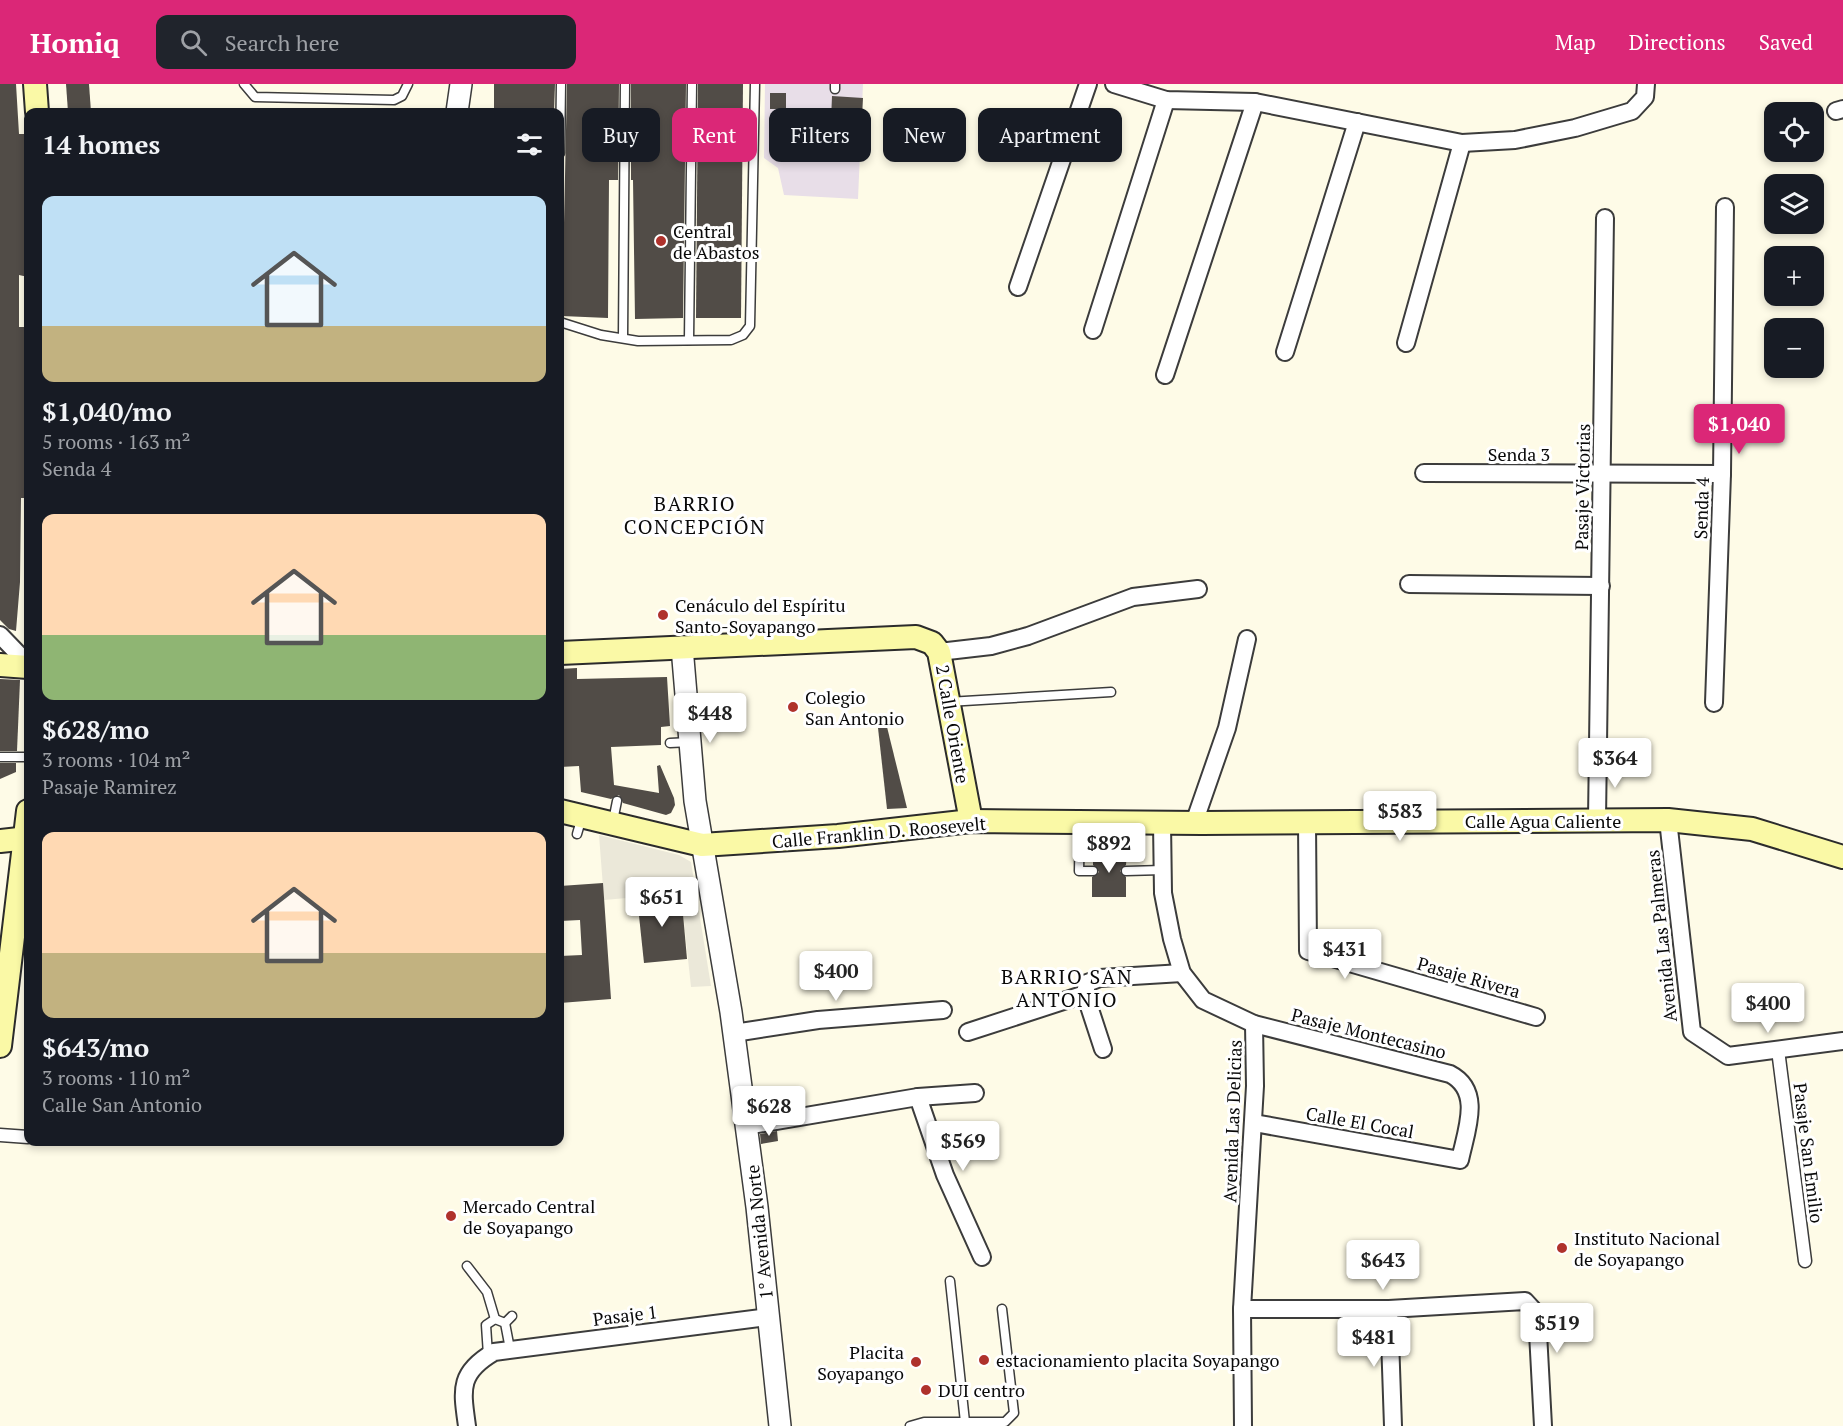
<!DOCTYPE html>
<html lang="en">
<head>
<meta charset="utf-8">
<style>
	:root { --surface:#171b24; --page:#20242c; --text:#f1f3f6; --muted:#9ea1a6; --accent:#db2777 }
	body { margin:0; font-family:"PT Serif",serif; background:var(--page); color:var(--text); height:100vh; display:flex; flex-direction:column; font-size:22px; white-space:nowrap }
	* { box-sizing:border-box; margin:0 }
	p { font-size:20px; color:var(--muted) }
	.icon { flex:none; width:33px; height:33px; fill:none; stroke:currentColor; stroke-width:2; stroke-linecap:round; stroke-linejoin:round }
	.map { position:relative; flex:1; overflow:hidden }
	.drawer { position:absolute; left:24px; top:24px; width:540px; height:1038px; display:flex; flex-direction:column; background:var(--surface); border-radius:12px; box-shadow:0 3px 9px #0003 }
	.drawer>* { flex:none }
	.top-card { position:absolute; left:582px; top:24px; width:570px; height:54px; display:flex; gap:12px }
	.buttons { position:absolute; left:1764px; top:18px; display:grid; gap:12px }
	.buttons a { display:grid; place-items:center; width:60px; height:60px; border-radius:12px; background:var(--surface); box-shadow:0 3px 9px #0003; font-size:30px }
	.price { position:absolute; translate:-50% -51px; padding:0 14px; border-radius:6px; background:#fff; color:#222; font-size:20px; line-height:39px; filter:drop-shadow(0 2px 3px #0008) }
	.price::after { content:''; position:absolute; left:50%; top:36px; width:18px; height:14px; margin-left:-9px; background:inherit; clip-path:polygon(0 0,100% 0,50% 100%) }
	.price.on { background:var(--accent); color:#fff }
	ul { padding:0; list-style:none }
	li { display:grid; align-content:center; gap:12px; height:318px; padding:0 18px }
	li span { display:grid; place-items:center; height:186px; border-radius:12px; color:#555 }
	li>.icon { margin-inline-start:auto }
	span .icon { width:108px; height:108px; fill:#fffc; stroke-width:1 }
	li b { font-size:26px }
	h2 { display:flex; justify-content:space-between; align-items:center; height:72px; padding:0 18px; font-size:26px }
	.tag { padding:0 21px; border-radius:12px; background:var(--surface); box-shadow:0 3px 9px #0003; font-size:21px; line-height:54px }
	.tag.on { background:var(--accent); color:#fff }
	header { display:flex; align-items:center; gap:36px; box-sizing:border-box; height:84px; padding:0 30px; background:var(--accent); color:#fff }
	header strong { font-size:28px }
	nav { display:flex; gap:33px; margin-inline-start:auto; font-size:21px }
	.search { width:420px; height:54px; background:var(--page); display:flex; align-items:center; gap:15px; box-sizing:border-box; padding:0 21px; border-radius:12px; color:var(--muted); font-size:22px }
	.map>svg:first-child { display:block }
</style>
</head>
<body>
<header>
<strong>Homiq</strong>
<div class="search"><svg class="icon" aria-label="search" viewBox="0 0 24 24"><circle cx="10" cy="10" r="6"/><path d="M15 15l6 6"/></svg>Search here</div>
<nav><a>Map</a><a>Directions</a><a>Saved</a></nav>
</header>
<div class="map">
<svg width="1843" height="1342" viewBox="0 0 1843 1342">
	<rect width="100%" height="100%" fill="#fefbe7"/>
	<polygon fill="#e8dee8" points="765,0 863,0 858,115 784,111 778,84 764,74"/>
	<polygon fill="#ebe8d9" points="599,751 679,771 691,778 711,902 691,903 682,819 672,810 604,816"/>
	<g fill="#514c47">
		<polygon points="0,0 16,0 19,50 26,50 28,93 28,98 26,98 28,193 19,191 19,243 28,243 28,329 26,329 24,414 21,414 20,498 16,547 9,545 0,536"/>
		<polygon points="66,0 89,0 91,28 68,28"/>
		<polygon points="494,0 555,0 554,28 494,28"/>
		<polygon points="567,0 619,0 618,96 609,96 608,234 562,232"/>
		<polygon points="631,0 686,0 683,234 635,235 633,96 631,96"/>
		<polygon points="698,0 743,0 741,234 696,234"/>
		<rect x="770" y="9" width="16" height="16"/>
		<polygon points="832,12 863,14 860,71 829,70 829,62 778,60 780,35 831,37"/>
		<polygon points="577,584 577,595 667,593 670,642 661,643 661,661 611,663 614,701 659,709 657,682 660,681 674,714 675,721 671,729 666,731 623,719 619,711 611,715 581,708 579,682 560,683 560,585"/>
		<polygon points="0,595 20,596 17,667 0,667"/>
		<polygon points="887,643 907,724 887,725 878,644"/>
		<polygon points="0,679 16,679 16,688 0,695"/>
		<polygon points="1093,766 1127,767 1126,781 1120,787 1126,793 1126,813 1092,813 1092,793 1099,788 1093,781"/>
		<polygon points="603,799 611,915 560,919 560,872 582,871 580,836 560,837 560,802"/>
		<polygon points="672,810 682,819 687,875 644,879 637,813"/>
		<polygon points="777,1047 778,1057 761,1060 760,1050"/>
	</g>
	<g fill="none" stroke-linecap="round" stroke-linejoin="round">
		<g stroke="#3c3c3c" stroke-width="11">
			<g id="service">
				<polyline points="244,0 255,13 394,16 402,12 408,0"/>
				<polyline points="835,5 835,0"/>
				<polyline points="560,69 561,0"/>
				<polyline points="560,238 601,251 638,257 731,256 743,251 750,242 755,0"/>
				<polyline points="623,254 625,0"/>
				<polyline points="689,256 692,0"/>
				<polyline points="948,618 1111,608"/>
				<polyline points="670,659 690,658"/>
				<polyline points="0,673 28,673"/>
				<polyline points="613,737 617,717"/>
				<polyline points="1080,738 1079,787 1093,787"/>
				<polyline points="577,750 582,733"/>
				<polyline points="1126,787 1163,786"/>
				<polyline points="467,1182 487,1208 495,1235"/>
				<polyline points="950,1197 965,1338"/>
				<polyline points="495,1235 505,1239 510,1265"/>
				<polyline points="505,1239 512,1232"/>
				<polyline points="488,1271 486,1241 495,1235"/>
				<polyline points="910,1342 924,1338 1005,1338 1014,1329 1002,1225"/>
			</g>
		</g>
		<g stroke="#3c3c3c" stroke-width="15">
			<g id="pedestrian">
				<polyline points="1778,966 1805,1177"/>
				<polyline points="0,1051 28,1053"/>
			</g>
		</g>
		<g stroke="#3c3c3c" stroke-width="20">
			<g id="minor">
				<polyline points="1114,0 1166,16 1255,18 1462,59 1515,56 1575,44 1632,27 1645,13 1646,0"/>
				<polyline points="1836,27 1843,25"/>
				<polyline points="1018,203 1088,0"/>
				<polyline points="1093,246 1166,16"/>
				<polyline points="1406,259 1462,59"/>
				<polyline points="1285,268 1357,38"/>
				<polyline points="1165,291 1255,18"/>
				<polyline points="1424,389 1722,390"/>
				<polyline points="1409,500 1601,502"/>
				<polyline points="0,551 28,580"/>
				<polyline points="939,568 991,562 1028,552 1133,513 1198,505"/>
				<polyline points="1714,619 1722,390 1725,123"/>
				<polyline points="1597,736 1605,134"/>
				<polyline points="1668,736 1692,948 1728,972 1843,957"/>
				<polyline points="1307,738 1308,867 1536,933"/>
				<path d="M1162,739L1163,809L1172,855L1182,889L1203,916L1254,940L1450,990C1483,1007 1466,1047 1460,1076L1254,1039"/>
				<polyline points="1194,739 1227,644 1247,555"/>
				<polyline points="968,948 1085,910"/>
				<polyline points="734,949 818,936 943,926"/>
				<polyline points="1103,965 1085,910 1087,899 1100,894 1182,889"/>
				<polyline points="918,1013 945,1091 982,1173"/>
				<polyline points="746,1042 918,1013 975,1009"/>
				<polyline points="1242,1225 1389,1225 1525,1217 1537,1230 1543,1342"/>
				<polyline points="1389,1225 1393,1342"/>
				<path d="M467,1342C462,1306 458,1289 494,1268L768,1233"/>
				<polyline points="1243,1342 1242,1225 1255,1002 1254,940"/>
			</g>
		</g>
		<g stroke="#3c3c3c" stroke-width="24">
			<g id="tertiary">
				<polyline points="457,28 461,0"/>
				<polyline points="682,563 695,717 731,928 757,1123 780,1342"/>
			</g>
		</g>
		<g stroke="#2b2b2b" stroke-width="26">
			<g id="secondary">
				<polyline points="35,0 37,28"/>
				<polyline points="560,569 916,553 932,559 939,568 971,737"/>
				<polyline points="0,581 28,583"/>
				<polyline points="560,727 702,761 838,752 971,737 1202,739 1668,736 1752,745 1843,773"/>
				<polyline points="0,757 28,754"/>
				<polyline points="0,962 28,727"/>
			</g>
		</g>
		<use href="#service" stroke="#fff" stroke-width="8"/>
		<use href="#pedestrian" stroke="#fff" stroke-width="12"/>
		<use href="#minor" stroke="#fff" stroke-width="16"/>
		<use href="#tertiary" stroke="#fff" stroke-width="21"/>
		<use href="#secondary" stroke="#faf9a6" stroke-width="22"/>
	</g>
	<g fill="#af322c" stroke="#fff" stroke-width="2">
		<circle cx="661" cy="157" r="6"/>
		<circle cx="663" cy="531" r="6"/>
		<circle cx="793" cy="623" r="6"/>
		<circle cx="451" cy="1132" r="6"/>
		<circle cx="1562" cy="1164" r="6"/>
		<circle cx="984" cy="1276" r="6"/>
		<circle cx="916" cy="1278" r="6"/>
		<circle cx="926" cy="1306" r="6"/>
	</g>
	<g text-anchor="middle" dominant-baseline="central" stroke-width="6" stroke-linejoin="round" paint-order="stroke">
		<g font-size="18" fill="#090909" stroke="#fff" text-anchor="start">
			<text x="673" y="147">Central<tspan x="673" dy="21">de Abastos</tspan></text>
			<text x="675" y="521">Cenáculo del Espíritu<tspan x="675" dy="21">Santo-Soyapango</tspan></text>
			<text x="805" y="613">Colegio<tspan x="805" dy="21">San Antonio</tspan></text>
			<text x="463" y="1122">Mercado Central<tspan x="463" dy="21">de Soyapango</tspan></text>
			<text x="1574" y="1154">Instituto Nacional<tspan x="1574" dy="21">de Soyapango</tspan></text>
			<text x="904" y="1268" text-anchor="end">Placita<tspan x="904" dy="21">Soyapango</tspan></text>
			<text x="996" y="1276">estacionamiento placita Soyapango</text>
			<text x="938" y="1306">DUI centro</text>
		</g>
		<g font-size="18" fill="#090909" stroke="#fff">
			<text x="1519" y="370">Senda 3</text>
			<text transform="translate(1582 403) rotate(-89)">Pasaje Victorias</text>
			<text transform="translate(1701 424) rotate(-88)">Senda 4</text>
			<text transform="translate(953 640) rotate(80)">2 Calle Oriente</text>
			<text x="1543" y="737">Calle Agua Caliente</text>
			<text transform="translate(879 748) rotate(-5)">Calle Franklin D. Roosevelt</text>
			<text transform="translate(1661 852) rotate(-96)">Avenida Las Palmeras</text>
			<text transform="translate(1469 893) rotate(16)">Pasaje Rivera</text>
			<text transform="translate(1369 949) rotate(14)">Pasaje Montecasino</text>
			<text transform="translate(1232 1037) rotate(-88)">Avenida Las Delicias</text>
			<text transform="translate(1360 1038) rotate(10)">Calle El Cocal</text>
			<text transform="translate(1809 1069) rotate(83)">Pasaje San Emilio</text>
			<text transform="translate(759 1148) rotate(-96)">1° Avenida Norte</text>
			<text transform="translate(625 1231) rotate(-7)">Pasaje 1</text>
		</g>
		<g font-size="20" letter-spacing="1.5" fill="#090909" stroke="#fff">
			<text x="695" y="419">BARRIO<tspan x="695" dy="23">CONCEPCIÓN</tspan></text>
			<text x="1067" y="892">BARRIO SAN<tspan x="1067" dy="23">ANTONIO</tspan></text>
		</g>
	</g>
</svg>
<div class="buttons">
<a><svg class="icon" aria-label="locate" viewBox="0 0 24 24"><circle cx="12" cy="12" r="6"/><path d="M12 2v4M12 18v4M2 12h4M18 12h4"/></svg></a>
<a><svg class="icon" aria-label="layers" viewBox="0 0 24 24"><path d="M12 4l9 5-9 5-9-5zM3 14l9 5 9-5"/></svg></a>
<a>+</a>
<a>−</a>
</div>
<b class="price on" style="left:1739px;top:371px">$1,040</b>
<b class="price" style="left:710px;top:660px">$448</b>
<b class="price" style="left:1615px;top:705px">$364</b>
<b class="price" style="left:1400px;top:758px">$583</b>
<b class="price" style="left:1109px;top:790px">$892</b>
<b class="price" style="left:662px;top:844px">$651</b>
<b class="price" style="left:1345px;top:896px">$431</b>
<b class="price" style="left:836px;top:918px">$400</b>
<b class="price" style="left:1768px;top:950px">$400</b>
<b class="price" style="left:769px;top:1053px">$628</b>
<b class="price" style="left:963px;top:1088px">$569</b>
<b class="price" style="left:1383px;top:1207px">$643</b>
<b class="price" style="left:1557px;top:1270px">$519</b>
<b class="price" style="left:1374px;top:1284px">$481</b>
<div class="top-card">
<a class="tag">Buy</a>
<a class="tag on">Rent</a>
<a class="tag">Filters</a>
<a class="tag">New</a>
<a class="tag">Apartment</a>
</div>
<section class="drawer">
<h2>14 homes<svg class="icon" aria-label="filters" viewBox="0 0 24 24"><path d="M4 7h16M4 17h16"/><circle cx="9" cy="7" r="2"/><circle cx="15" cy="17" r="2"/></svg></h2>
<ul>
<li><span style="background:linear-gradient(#bfe0f5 70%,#c2b280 0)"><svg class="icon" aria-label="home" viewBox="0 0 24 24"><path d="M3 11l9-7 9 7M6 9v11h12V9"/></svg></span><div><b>$1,040/mo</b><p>5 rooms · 163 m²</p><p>Senda 4</p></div></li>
<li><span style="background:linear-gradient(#ffd9b3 65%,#8fb573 0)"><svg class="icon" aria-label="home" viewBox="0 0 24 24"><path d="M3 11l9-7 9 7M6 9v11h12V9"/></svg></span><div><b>$628/mo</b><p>3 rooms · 104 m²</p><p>Pasaje Ramirez</p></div></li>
<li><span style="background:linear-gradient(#ffd9b3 65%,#c2b280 0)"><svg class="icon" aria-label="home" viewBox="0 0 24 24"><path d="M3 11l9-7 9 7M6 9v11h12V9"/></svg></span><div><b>$643/mo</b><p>3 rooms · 110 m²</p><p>Calle San Antonio</p></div></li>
</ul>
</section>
</div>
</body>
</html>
